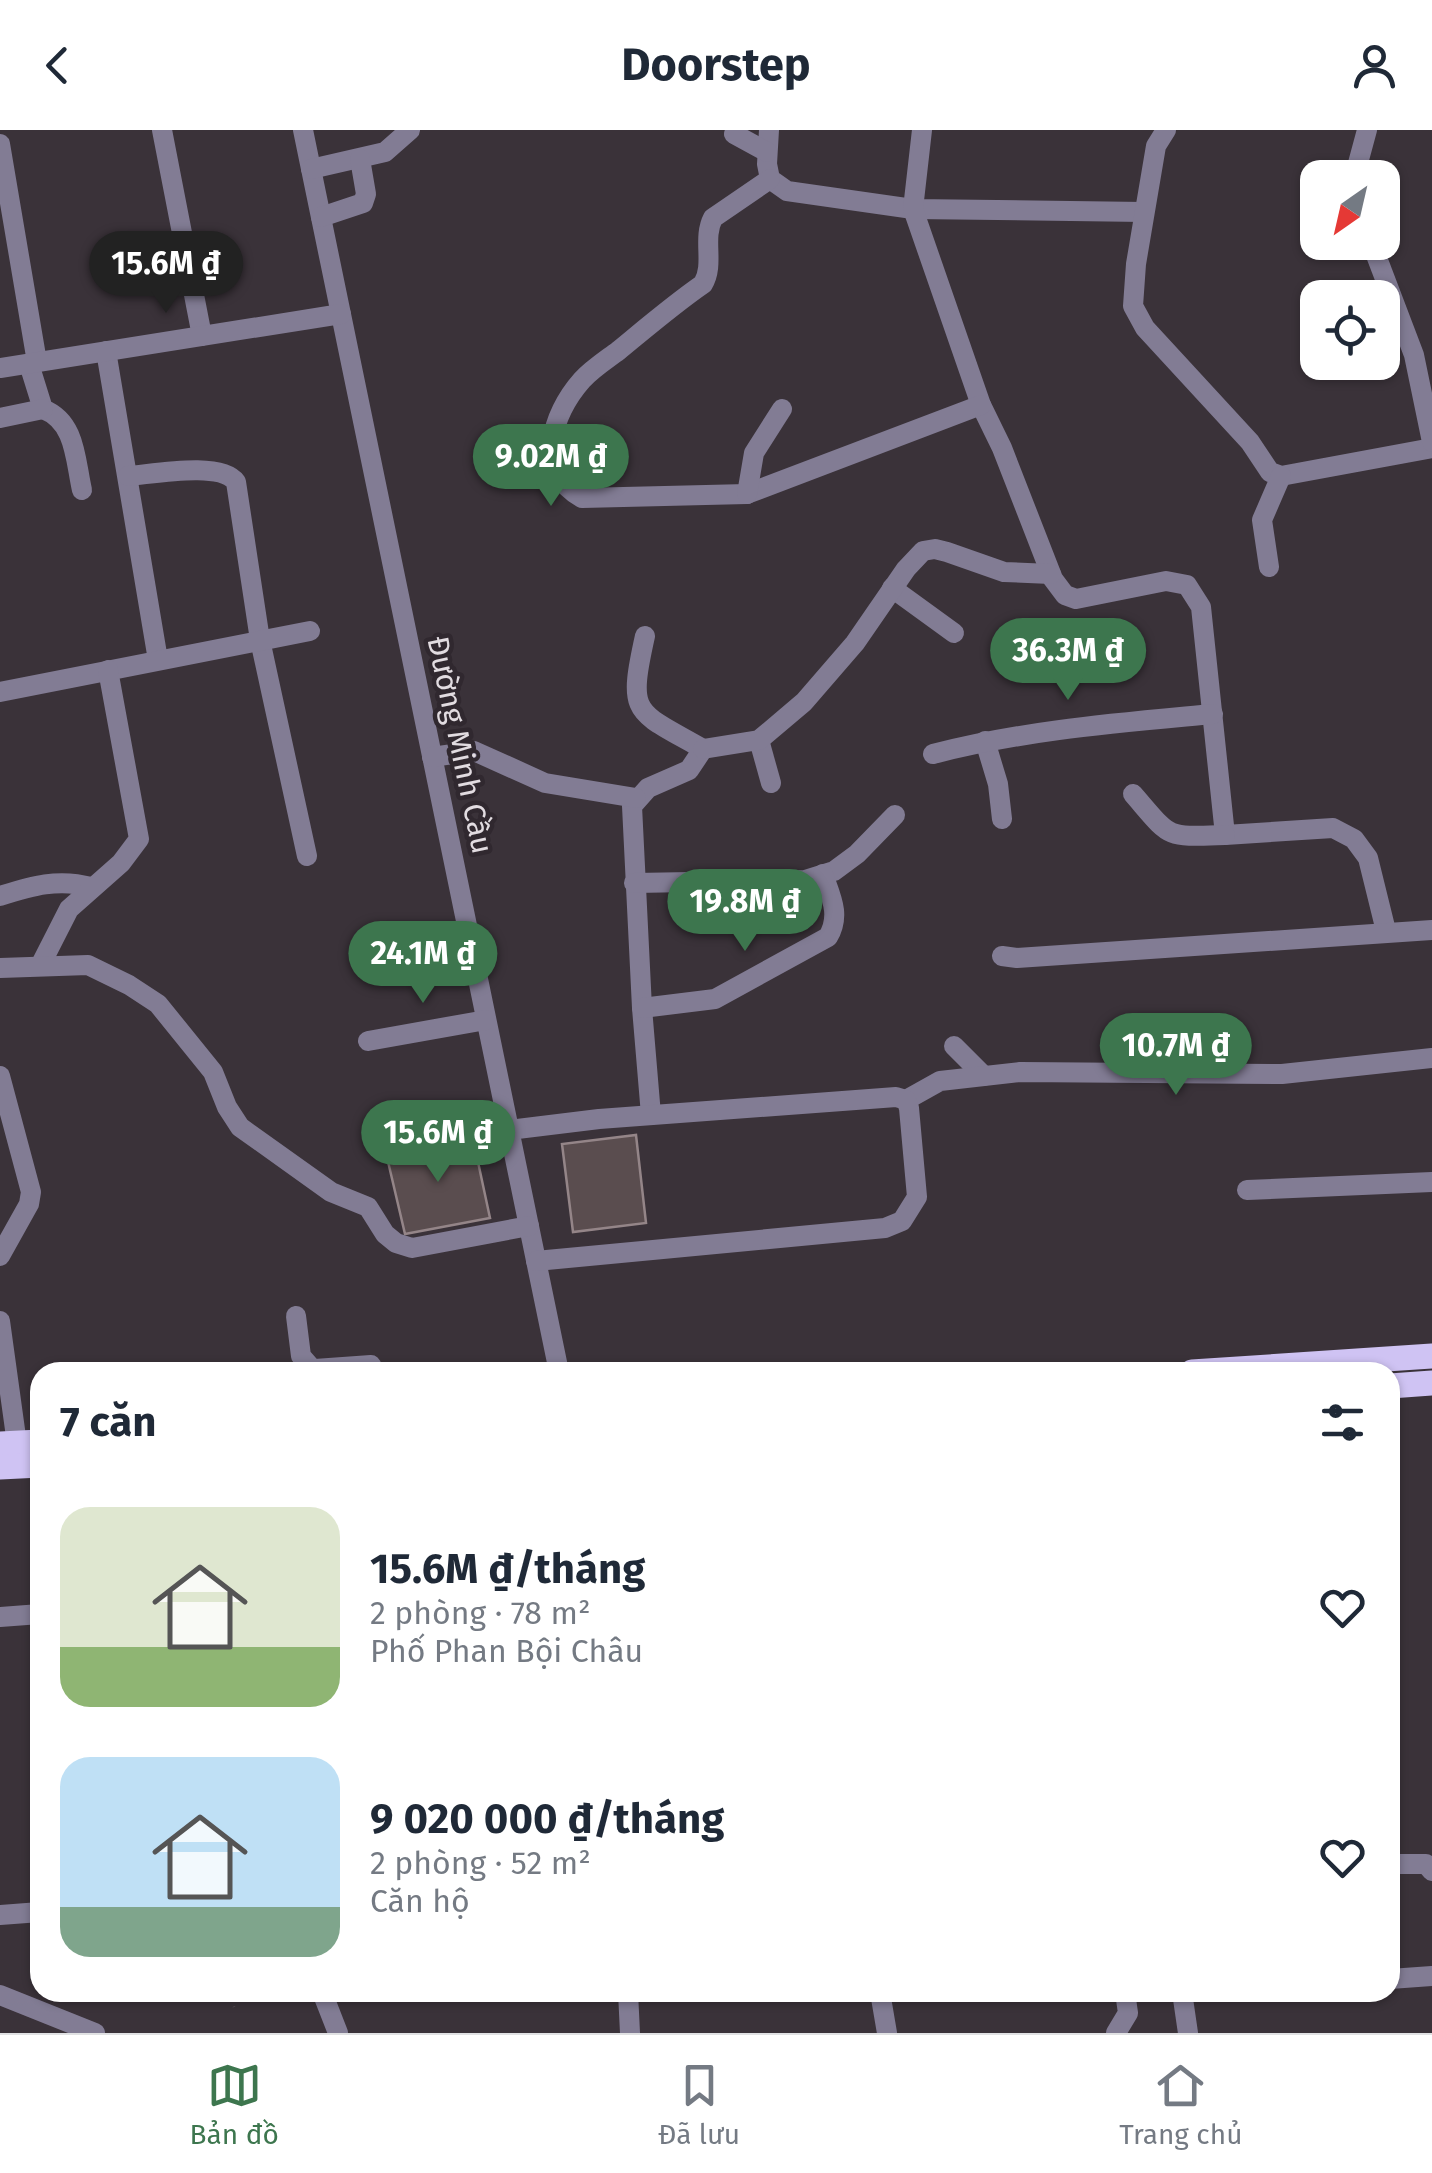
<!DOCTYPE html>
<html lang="vi">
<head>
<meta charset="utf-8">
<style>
	:root { --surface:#fff; --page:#f2f2f3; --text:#1f2937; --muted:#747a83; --line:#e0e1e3; --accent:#3d764e }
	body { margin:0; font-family:"Fira Sans",sans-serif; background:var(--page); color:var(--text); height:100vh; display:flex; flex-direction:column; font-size:38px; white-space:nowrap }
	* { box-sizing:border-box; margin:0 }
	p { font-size:32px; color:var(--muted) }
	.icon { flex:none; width:55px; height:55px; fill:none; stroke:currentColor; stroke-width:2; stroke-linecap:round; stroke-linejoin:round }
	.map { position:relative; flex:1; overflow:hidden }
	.side { position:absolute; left:30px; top:1232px; width:1370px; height:640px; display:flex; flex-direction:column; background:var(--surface); border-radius:30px; box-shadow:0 2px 8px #0004 }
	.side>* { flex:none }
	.needle { width:65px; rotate:214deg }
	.controls { position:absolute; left:1300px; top:30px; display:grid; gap:20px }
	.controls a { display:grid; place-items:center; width:100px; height:100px; border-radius:20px; background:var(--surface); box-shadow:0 2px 8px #0004; font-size:50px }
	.price { position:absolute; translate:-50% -85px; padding:0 22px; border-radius:35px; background:var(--accent); color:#fff; font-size:32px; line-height:65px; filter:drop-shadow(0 2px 5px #0008) }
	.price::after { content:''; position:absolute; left:50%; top:60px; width:30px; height:22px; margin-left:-15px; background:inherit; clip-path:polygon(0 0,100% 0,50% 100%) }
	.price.selected { background:#222; color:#fff }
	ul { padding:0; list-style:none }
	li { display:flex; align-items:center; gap:30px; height:250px; padding:0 30px }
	li span { display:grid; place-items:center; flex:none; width:280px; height:200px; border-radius:30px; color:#555 }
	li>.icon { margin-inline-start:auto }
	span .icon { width:120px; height:120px; fill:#fffc; stroke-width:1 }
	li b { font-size:42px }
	h2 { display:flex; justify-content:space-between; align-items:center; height:120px; padding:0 30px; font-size:42px }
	header { display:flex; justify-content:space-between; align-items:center; height:130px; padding:0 30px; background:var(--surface); font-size:45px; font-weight:700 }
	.dock { display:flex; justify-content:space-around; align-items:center; height:140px; border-top:2px solid var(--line); background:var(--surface); font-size:28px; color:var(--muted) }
	.dock a { display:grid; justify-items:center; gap:5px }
	.dock .selected { color:var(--accent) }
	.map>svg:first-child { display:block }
</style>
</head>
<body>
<header><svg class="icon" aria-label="back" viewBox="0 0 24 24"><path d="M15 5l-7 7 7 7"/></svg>Doorstep<svg class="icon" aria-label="person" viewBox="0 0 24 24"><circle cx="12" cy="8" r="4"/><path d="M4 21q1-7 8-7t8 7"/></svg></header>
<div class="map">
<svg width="1432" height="1903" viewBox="0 0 1432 1903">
	<rect width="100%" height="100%" fill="#3a3239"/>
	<g fill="#5a4d4f" stroke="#948588" stroke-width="2.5">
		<polygon points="472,1004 490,1088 405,1104 386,1023"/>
		<polygon points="636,1005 646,1093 573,1102 562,1014"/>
	</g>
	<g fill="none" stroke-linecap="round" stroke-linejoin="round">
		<polyline stroke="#878086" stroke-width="2.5" stroke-dasharray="10 5" stroke-linecap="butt" points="231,1862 234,1877"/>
		<g stroke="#827c94" stroke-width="20">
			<polyline points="162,0 202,206"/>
			<polyline points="303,0 559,1242"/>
			<polyline points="769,0 767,34 770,49 787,61 913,79 1144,82"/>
			<polyline points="922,0 913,79 981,275 1002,318 1053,449 1065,465 1076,469 1166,451 1187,455 1201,477 1225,705 1333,698 1354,709 1368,728 1386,801"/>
			<polyline points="1166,0 1156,16 1136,134 1133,176 1145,198 1250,312 1270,342 1281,346 1432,318"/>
			<polyline points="734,4 767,22"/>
			<polyline points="0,14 37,232"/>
			<polyline points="311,39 385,22 410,0"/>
			<polyline points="1354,48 1367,0"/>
			<path d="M770,49L713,88C702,109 715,134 703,154C674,174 646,198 618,221C606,230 592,239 582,250C551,285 534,341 582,368L747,364L981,275"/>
			<polyline points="321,87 363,73 366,64 360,29"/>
			<polyline points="1371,112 1414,225 1432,312"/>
			<polyline points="106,221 158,530"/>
			<path d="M29,234L43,279C76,292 75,329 82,360"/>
			<polyline points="0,238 341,184"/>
			<polyline points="0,288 43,279"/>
			<path d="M128,346C154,344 221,331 236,352L260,510L307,726"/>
			<polyline points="747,364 754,323 782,279"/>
			<polyline points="1269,437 1262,390 1281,346"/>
			<polyline points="892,458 954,503"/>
			<path d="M645,506C627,587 635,580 703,619L689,640L648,658L632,676L642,878L651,985"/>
			<polyline points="0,562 310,501"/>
			<polyline points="759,610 771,653"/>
			<polyline points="985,611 998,654 1002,689"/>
			<polyline points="703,619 759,610 804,572 855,513 906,439 923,421 935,419 947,422 1004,442 1051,444"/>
			<path d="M933,624C1025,600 1118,593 1213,584"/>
			<polyline points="432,627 474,621 545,653 636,668"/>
			<path d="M1133,664C1172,709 1164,707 1225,705"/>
			<polyline points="634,753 805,750 834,741 857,724 895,685"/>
			<path d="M0,766C32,756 58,748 91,757"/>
			<polyline points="1002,826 1017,828 1432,800"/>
			<polyline points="41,834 69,779 121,733 139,709 108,540"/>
			<polyline points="0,838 88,835 129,855 158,874 213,942 227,977 240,997 331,1062 368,1077 385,1104 396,1113 412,1118 529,1096"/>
			<path d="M642,878L715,869L828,807C841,785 831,767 823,744"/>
			<polyline points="368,911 486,890"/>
			<polyline points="954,916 984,946"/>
			<polyline points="0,946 31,1062 29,1074 0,1126"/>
			<polyline points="906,970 940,951 1020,942 1282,944 1432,928"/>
			<polyline points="509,1000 599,989 896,967 906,970 909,978 917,1067 902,1091 885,1098 536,1131"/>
			<polyline points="1247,1060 1432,1052"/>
			<polyline points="296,1186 301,1226 315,1242"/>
			<polyline points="0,1191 17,1314"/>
			<polyline points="315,1239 371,1235"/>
			<polyline points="0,1487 40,1484"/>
			<polyline points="1390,1734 1426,1734 1432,1741"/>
			<polyline points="0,1785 40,1782"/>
			<polyline points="1390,1849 1432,1846"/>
			<polyline points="322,1862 338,1903"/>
			<polyline points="628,1862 630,1903"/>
			<polyline points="880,1862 887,1903"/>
			<polyline points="1182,1862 1188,1903"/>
			<polyline points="0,1865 95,1903"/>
			<polyline points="1116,1903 1128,1883 1125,1862"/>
		</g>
		<g stroke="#cfc3f3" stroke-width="25">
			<polyline points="1192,1242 1432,1226"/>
			<polyline points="1390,1256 1432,1253"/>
			<polyline points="0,1314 40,1312"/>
			<polyline points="0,1337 40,1335"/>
		</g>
	</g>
	<g text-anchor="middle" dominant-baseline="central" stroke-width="9" stroke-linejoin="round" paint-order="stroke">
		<g font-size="30" fill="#e2dce1" stroke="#30282f">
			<text transform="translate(460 615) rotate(78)">Đường Minh Cầu</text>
		</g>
	</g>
</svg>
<div class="controls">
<a><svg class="needle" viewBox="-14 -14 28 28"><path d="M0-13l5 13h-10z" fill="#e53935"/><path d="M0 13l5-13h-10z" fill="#747a83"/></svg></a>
<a><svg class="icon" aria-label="locate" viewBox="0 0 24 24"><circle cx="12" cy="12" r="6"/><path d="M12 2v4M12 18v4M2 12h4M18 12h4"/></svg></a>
</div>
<b class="price selected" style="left:166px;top:186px">15.6M ₫</b>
<b class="price" style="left:551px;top:379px">9.02M ₫</b>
<b class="price" style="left:1068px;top:573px">36.3M ₫</b>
<b class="price" style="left:745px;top:824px">19.8M ₫</b>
<b class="price" style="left:423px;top:876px">24.1M ₫</b>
<b class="price" style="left:1176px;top:968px">10.7M ₫</b>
<b class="price" style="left:438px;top:1055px">15.6M ₫</b>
<section class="side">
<h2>7 căn<svg class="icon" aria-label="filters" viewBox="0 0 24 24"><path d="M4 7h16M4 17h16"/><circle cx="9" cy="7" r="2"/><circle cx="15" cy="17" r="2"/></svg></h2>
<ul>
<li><span style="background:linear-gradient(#dfe7d0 70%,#8fb573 0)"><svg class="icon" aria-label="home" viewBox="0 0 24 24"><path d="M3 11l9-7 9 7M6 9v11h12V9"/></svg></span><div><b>15.6M ₫/tháng</b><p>2 phòng · 78 m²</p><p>Phố Phan Bội Châu</p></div><svg class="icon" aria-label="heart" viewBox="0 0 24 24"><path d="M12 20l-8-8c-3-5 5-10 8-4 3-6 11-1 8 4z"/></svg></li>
<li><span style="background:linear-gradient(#bfe0f5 75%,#7fa58c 0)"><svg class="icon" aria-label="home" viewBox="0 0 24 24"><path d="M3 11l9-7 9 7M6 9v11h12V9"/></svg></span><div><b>9 020 000 ₫/tháng</b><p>2 phòng · 52 m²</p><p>Căn hộ</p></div><svg class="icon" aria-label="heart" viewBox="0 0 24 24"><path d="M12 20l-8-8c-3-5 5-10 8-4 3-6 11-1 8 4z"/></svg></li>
</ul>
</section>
</div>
<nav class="dock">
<a class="selected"><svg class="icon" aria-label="map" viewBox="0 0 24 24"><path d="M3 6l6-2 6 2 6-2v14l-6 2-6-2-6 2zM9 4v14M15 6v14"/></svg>Bản đồ</a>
<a><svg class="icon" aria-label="saved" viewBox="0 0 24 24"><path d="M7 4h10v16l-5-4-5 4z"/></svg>Đã lưu</a>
<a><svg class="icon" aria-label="home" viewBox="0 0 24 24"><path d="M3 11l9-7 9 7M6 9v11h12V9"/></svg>Trang chủ</a>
</nav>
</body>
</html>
